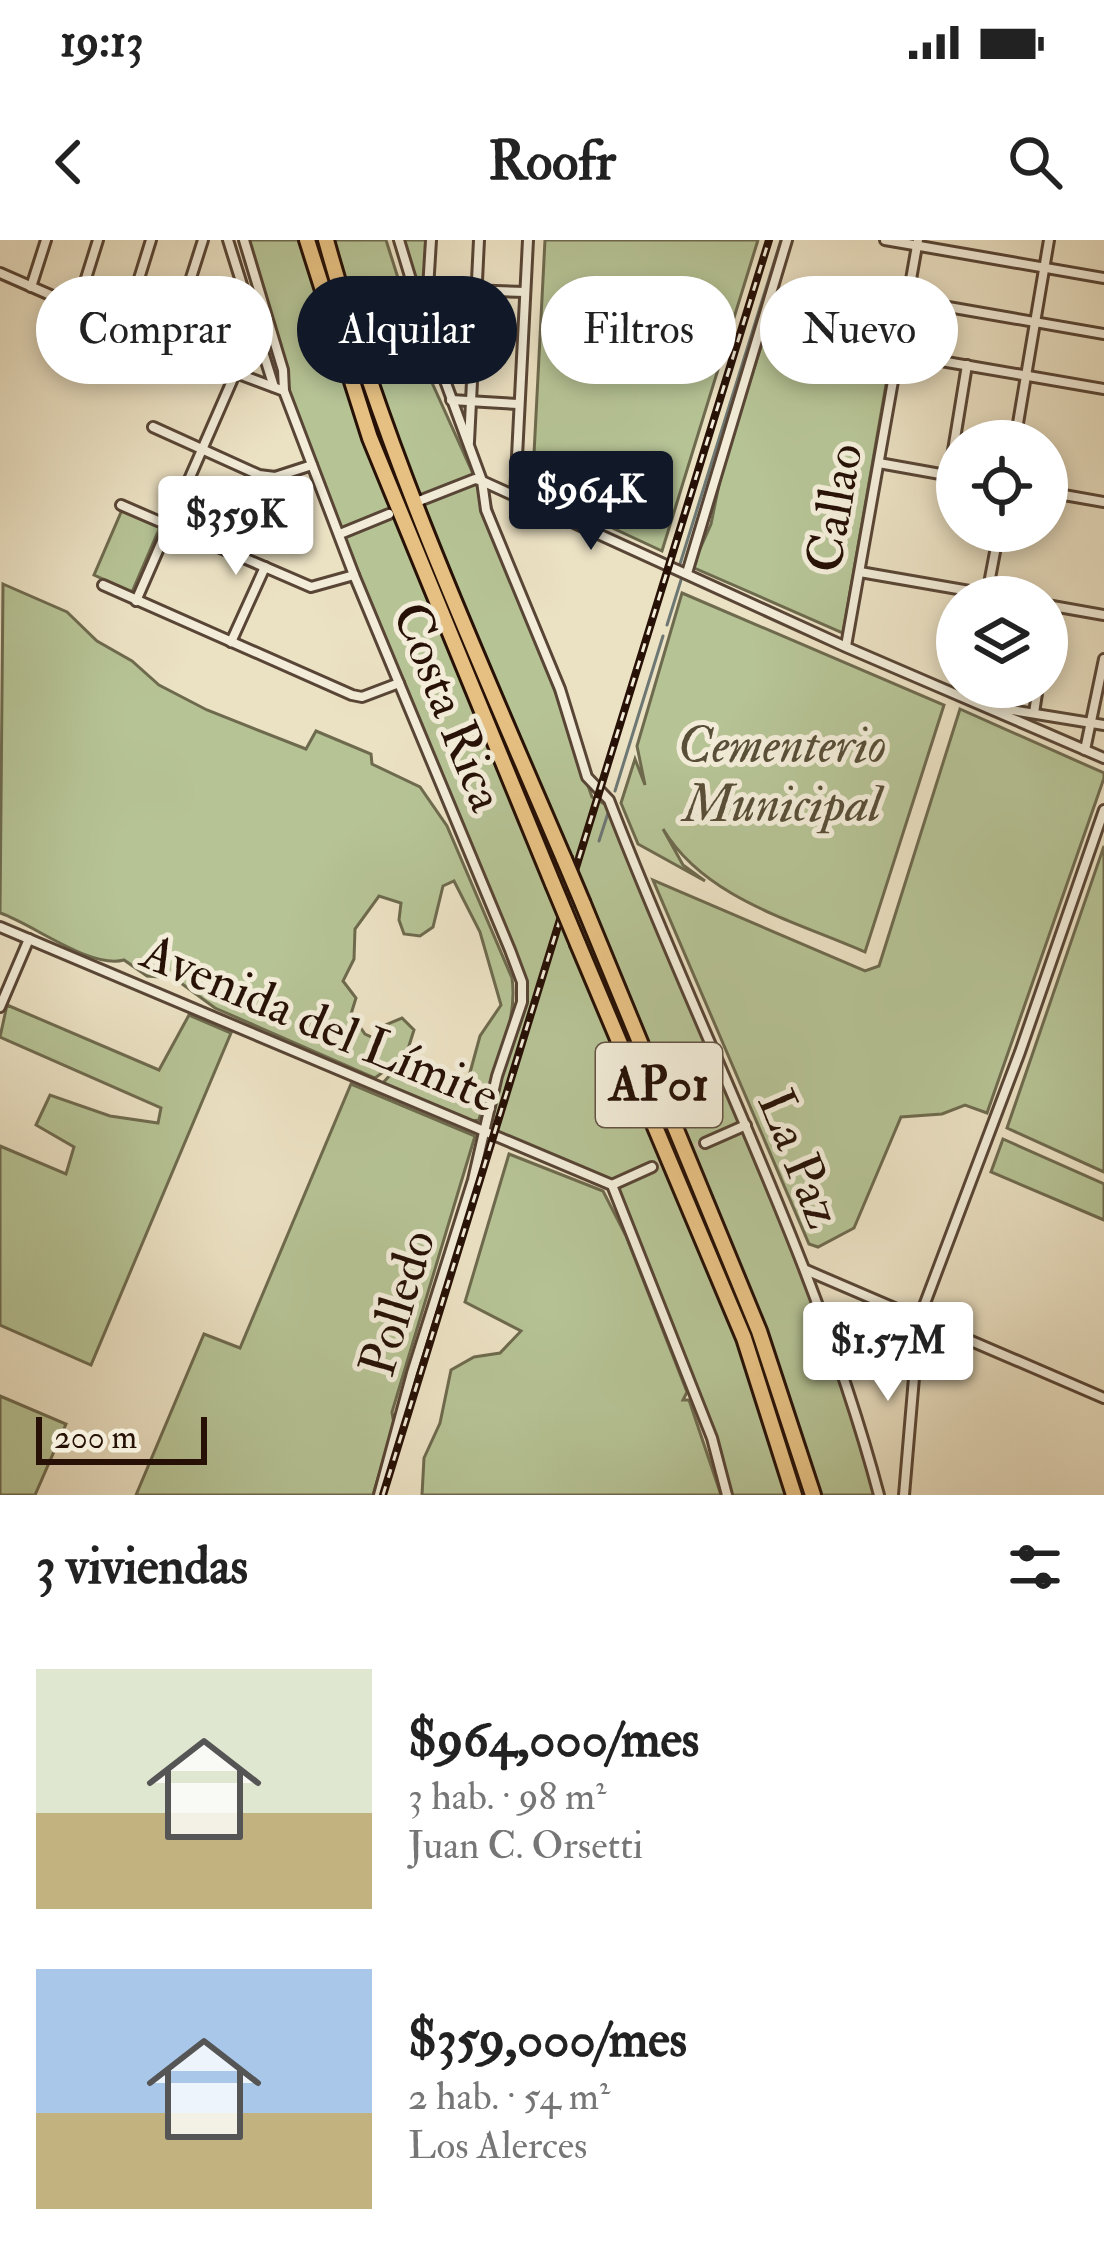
<!DOCTYPE html>
<html lang="es">
<head>
<meta charset="utf-8">
<style>
	:root { --surface:#fff; --page:#f6f6f6; --text:#222; --muted:#767676; --accent:#111827 }
	body { margin:0; font-family:"IM FELL Double Pica",serif; background:var(--page); color:var(--text); height:100vh; display:flex; flex-direction:column; font-size:45px; white-space:nowrap }
	* { box-sizing:border-box; margin:0 }
	p { font-size:39px; color:var(--muted) }
	.icon { flex:none; width:66px; height:66px; fill:none; stroke:currentColor; stroke-width:2; stroke-linecap:round; stroke-linejoin:round }
	.map { position:relative; height:1255px; overflow:hidden }
	.details { display:flex; flex-direction:column; background:var(--surface); flex:1 }
	.details>* { flex:none }
	.top-card { position:absolute; left:36px; top:36px; width:1032px; height:108px; display:flex; gap:24px }
	.tools { position:absolute; left:936px; top:180px; display:grid; gap:24px }
	.tools a { display:grid; place-items:center; width:132px; height:132px; border-radius:50%; background:var(--surface); box-shadow:0 6px 18px #0003; font-size:60px }
	.scale { position:absolute; left:36px; bottom:30px; width:171px; box-sizing:border-box; padding-left:12px; border:6px solid #271106; border-top:0; font-size:33px; line-height:42px; white-space:nowrap; color:#271106; -webkit-text-stroke:9px #f2ecd8; paint-order:stroke }
	.price { position:absolute; translate:-50% -102px; padding:0 27px; border-radius:12px; background:#fff; color:#222; font-size:39px; line-height:78px; filter:drop-shadow(0 3px 6px #0008) }
	.price::after { content:''; position:absolute; left:50%; top:72px; width:36px; height:27px; margin-left:-18px; background:inherit; clip-path:polygon(0 0,100% 0,50% 100%) }
	.price.active { background:var(--accent); color:#fff }
	ul { padding:0; list-style:none }
	li { display:flex; align-items:center; gap:36px; height:300px; padding:0 36px }
	li span { display:grid; place-items:center; flex:none; width:336px; height:240px; border-radius:0px; color:#555 }
	li>.icon { margin-inline-start:auto }
	span .icon { width:144px; height:144px; fill:#fffc; stroke-width:1 }
	li b { font-size:51px }
	h2 { display:flex; justify-content:space-between; align-items:center; height:144px; padding:0 36px; font-size:51px }
	.chip { padding:0 42px; border-radius:54px; background:var(--surface); box-shadow:0 6px 18px #0003; font-size:42px; line-height:108px }
	.chip.active { background:var(--accent); color:#fff }
	.status { display:flex; justify-content:space-between; align-items:center; height:84px; padding:0 60px; background:var(--surface); direction:ltr }
	.status svg { height:33px; fill:currentColor }
	header { display:flex; justify-content:space-between; align-items:center; height:156px; padding:0 36px; background:var(--surface); font-size:54px; font-weight:700 }
	.map>svg:first-child { display:block }
</style>
</head>
<body>
<div class="status"><b>19:13</b><svg viewBox="0 0 49 12"><path d="M0 12V9h3v3zM5 12V6h3v6zM10 12V3h3v9zM15 12V0h3v12zM26 1h20v11H26zM47 4h2v5h-2z"/></svg></div>
<header><svg class="icon" aria-label="back" viewBox="0 0 24 24"><path d="M15 5l-7 7 7 7"/></svg>Roofr<svg class="icon" aria-label="search" viewBox="0 0 24 24"><circle cx="10" cy="10" r="6"/><path d="M15 15l6 6"/></svg></header>
<div class="map">
<svg width="1104" height="1255" viewBox="0 0 1104 1255">
	<rect width="100%" height="100%" fill="#ebe1c3"/>
	<filter id="stains"><feTurbulence type="fractalNoise" baseFrequency=".00167" numOctaves="4"/><feColorMatrix values="0 0 0 0 .2 0 0 0 0 .09 0 0 0 0 .02 0 0 0 .5 -.17"/></filter>
	<radialGradient id="worn" r=".72"><stop offset=".6" stop-color="#630" stop-opacity="0"/><stop offset="1" stop-color="#630" stop-opacity=".3"/></radialGradient>
	<g fill="#b6c395" stroke="#6e6a4e" stroke-width="3">
		<polygon points="244,0 386,0 429,136 475,238 482,241 592,557 608,566 805,1029 879,1255 727,1255 712,1198 612,945 485,893 523,752 284,151 283,130"/>
		<polygon points="402,0 428,0 426,35 421,43 415,42"/>
		<path d="M545,0H758L662,311L604,284C599,256 580,248 555,261L532,253Z"/>
		<polygon points="774,65 896,87 843,393 692,327 711,284 722,230"/>
		<polygon points="122,270 160,287 132,352 94,335"/>
		<path d="M3,344L67,372L97,401L132,421L159,445L207,470L306,509L316,491L371,514L372,524L420,547L447,586L512,738C519,786 490,834 479,880L466,882L382,844L399,825C424,832 441,844 465,851L480,796L501,765L480,692L454,641L443,646L433,687L420,696L404,694L399,680L401,663L379,656L355,689L354,719L343,741L356,758L351,774L365,794L380,801L385,785L402,778L414,790L406,815L375,838L215,768L174,738L147,736L124,720C90,729 33,684 0,673Z"/>
		<path d="M682,353L944,465L865,712C795,681 705,659 663,589L683,625L705,641L638,604L621,563L635,519L645,545L637,506Z"/>
		<polygon points="960,469 1104,533 1104,538 987,873 965,865 942,874 901,877 854,988 818,1007 809,1004 653,640 865,731 879,726"/>
		<polygon points="1104,606 1104,932 1007,888"/>
		<polygon points="7,765 159,830 189,775 231,793 91,1125 0,1085 0,906 66,934 74,907 36,885 50,855 110,876 158,883 161,868 0,797"/>
		<polygon points="351,844 475,896 392,1172 394,1184 373,1255 136,1255 204,1094 240,1108"/>
		<polygon points="1003,899 1104,944 1104,980 991,932"/>
		<polygon points="509,914 603,951 626,996 687,1152 683,1160 689,1160 721,1255 422,1255 424,1218 440,1183 451,1130 474,1117 500,1113 521,1091 465,1062"/>
		<polygon points="0,1156 66,1184 35,1255 0,1255"/>
	</g>
	<polygon fill="#9bbbbc" stroke="#6d7773" stroke-width="3" points="605,71 640,75 649,87 642,98 627,80 620,81 606,92 599,83"/>
	<g fill="none" stroke-linecap="round" stroke-linejoin="round">
		<g stroke="#6d7773" stroke-width="3">
			<polyline points="680,324 781,0"/>
			<polyline points="667,385 681,340"/>
			<polyline points="615,551 663,396"/>
			<polyline points="599,601 609,570"/>
		</g>
		<polyline stroke="#cec2a7" stroke-width="8" stroke-dasharray="8 4" stroke-linecap="butt" points="652,927 705,903"/>
		<g stroke="#584535" stroke-width="14">
			<g id="minor">
				<polyline points="228,0 274,147"/>
				<polyline points="244,0 283,130 284,151 354,335 510,710 522,742 522,762 497,836 473,940 412,1133 379,1255"/>
				<path d="M399,0L426,89L482,241L486,270L560,449L587,537L609,560C698,792 815,1014 879,1255"/>
				<polyline points="885,0 1104,38"/>
				<polyline points="0,33 185,114 284,151"/>
				<polyline points="31,47 46,0"/>
				<polyline points="413,48 525,52"/>
				<polyline points="908,60 1104,94"/>
				<polyline points="77,67 98,0"/>
				<polyline points="426,82 431,0"/>
				<polyline points="124,87 151,0"/>
				<polyline points="169,107 203,0"/>
				<polyline points="900,114 1104,149"/>
				<polyline points="451,160 518,164"/>
				<polyline points="153,187 259,235 275,237 312,225"/>
				<polyline points="1015,201 1049,0"/>
				<polyline points="469,202 479,0"/>
				<polyline points="879,223 957,237"/>
				<polyline points="949,235 967,125"/>
				<polyline points="1047,252 1104,262"/>
				<polyline points="515,256 528,0"/>
				<polyline points="419,261 475,239 482,241 846,407 1104,518"/>
				<polyline points="121,265 311,347 354,335"/>
				<polyline points="340,294 389,274"/>
				<polyline points="860,332 1004,357"/>
				<polyline points="687,333 787,0"/>
				<polyline points="103,345 352,455 362,457 399,443"/>
				<polyline points="987,354 999,291"/>
				<polyline points="136,361 235,134"/>
				<polyline points="1047,365 1104,375"/>
				<polyline points="1047,388 1050,366"/>
				<polyline points="231,402 265,327"/>
				<polyline points="846,406 918,0"/>
				<polyline points="993,467 1104,485"/>
				<polyline points="1034,473 1038,447"/>
				<polyline points="1085,510 1104,419"/>
				<polyline points="0,687 612,945"/>
				<polyline points="0,767 29,699"/>
				<polyline points="705,903 746,885"/>
				<polyline points="612,945 712,1198 727,1255"/>
				<polyline points="612,945 652,927"/>
				<polyline points="806,1030 1104,1158"/>
				<polyline points="904,1255 919,1079 1020,812 1104,570"/>
			</g>
		</g>
		<g stroke="#271106" stroke-width="20">
			<g id="highway">
				<polyline points="307,0 370,198 553,644"/>
				<path d="M326,0C385,214 477,416 564,619"/>
				<polyline points="583,664 759,1091 813,1255"/>
				<polyline points="578,704 744,1098 794,1255"/>
			</g>
		</g>
		<use href="#minor" stroke="#f2ecd8" stroke-width="8"/>
		<use href="#highway" stroke="#e6c082" stroke-width="14"/>
		<g stroke="#271106" stroke-width="8">
			<polyline id="rail" points="383,1255 769,0"/>
		</g>
		<use href="#rail" stroke="#f2ecd8" stroke-width="3" stroke-dasharray="9" stroke-linecap="butt"/>
		<g stroke="#271106" stroke-width="20" stroke-linecap="butt">
			<g id="highway-bridge">
				<polyline points="564,619 583,664"/>
				<polyline points="553,644 578,704"/>
			</g>
		</g>
		<use href="#highway-bridge" stroke="#e6c082" stroke-width="14"/>
	</g>
	<g text-anchor="middle" dominant-baseline="central" stroke-width="10" stroke-linejoin="round" paint-order="stroke">
		<rect fill="#f2ecd8" stroke="#645345" stroke-width="3" x="596" y="803" width="126" height="84" rx="9"/>
		<g font-size="48" font-weight="bold" fill="#271106">
			<text x="659" y="845">AP01</text>
		</g>
		<g font-size="51" fill="#271106" stroke="#f2ecd8">
			<text transform="translate(835 268) rotate(-80)">Callao</text>
			<text transform="translate(448 467) rotate(68)">Costa Rica</text>
			<text transform="translate(320 784) rotate(23)">Avenida del Límite</text>
			<text transform="translate(799 919) rotate(68)">La Paz</text>
			<text transform="translate(398 1063) rotate(-73)">Polledo</text>
		</g>
		<g font-size="51" font-style="italic" fill="#594f38" stroke="#f2ecd8">
			<text x="782" y="506">Cementerio<tspan x="782" dy="59">Municipal</tspan></text>
		</g>
	</g>
	<rect width="100%" height="100%" filter="url(#stains)"/>
	<rect width="100%" height="100%" fill="url(#worn)"/>
</svg>
<div class="tools">
<a><svg class="icon" aria-label="locate" viewBox="0 0 24 24"><circle cx="12" cy="12" r="6"/><path d="M12 2v4M12 18v4M2 12h4M18 12h4"/></svg></a>
<a><svg class="icon" aria-label="layers" viewBox="0 0 24 24"><path d="M12 4l9 5-9 5-9-5zM3 14l9 5 9-5"/></svg></a>
</div>
<div class="scale">200 m</div>
<b class="price active" style="left:591px;top:313px">$964K</b>
<b class="price" style="left:236px;top:338px">$359K</b>
<b class="price" style="left:888px;top:1164px">$1.57M</b>
<div class="top-card">
<a class="chip">Comprar</a>
<a class="chip active">Alquilar</a>
<a class="chip">Filtros</a>
<a class="chip">Nuevo</a>
</div>
</div>
<section class="details">
<h2>3 viviendas<svg class="icon" aria-label="filters" viewBox="0 0 24 24"><path d="M4 7h16M4 17h16"/><circle cx="9" cy="7" r="2"/><circle cx="15" cy="17" r="2"/></svg></h2>
<ul>
<li><span style="background:linear-gradient(#dfe7d0 60%,#c2b280 0)"><svg class="icon" aria-label="home" viewBox="0 0 24 24"><path d="M3 11l9-7 9 7M6 9v11h12V9"/></svg></span><div><b>$964,000/mes</b><p>3 hab. · 98 m²</p><p>Juan C. Orsetti</p></div></li>
<li><span style="background:linear-gradient(#a9c7e8 60%,#c2b280 0)"><svg class="icon" aria-label="home" viewBox="0 0 24 24"><path d="M3 11l9-7 9 7M6 9v11h12V9"/></svg></span><div><b>$359,000/mes</b><p>2 hab. · 54 m²</p><p>Los Alerces</p></div></li>
</ul>
</section>
</body>
</html>
